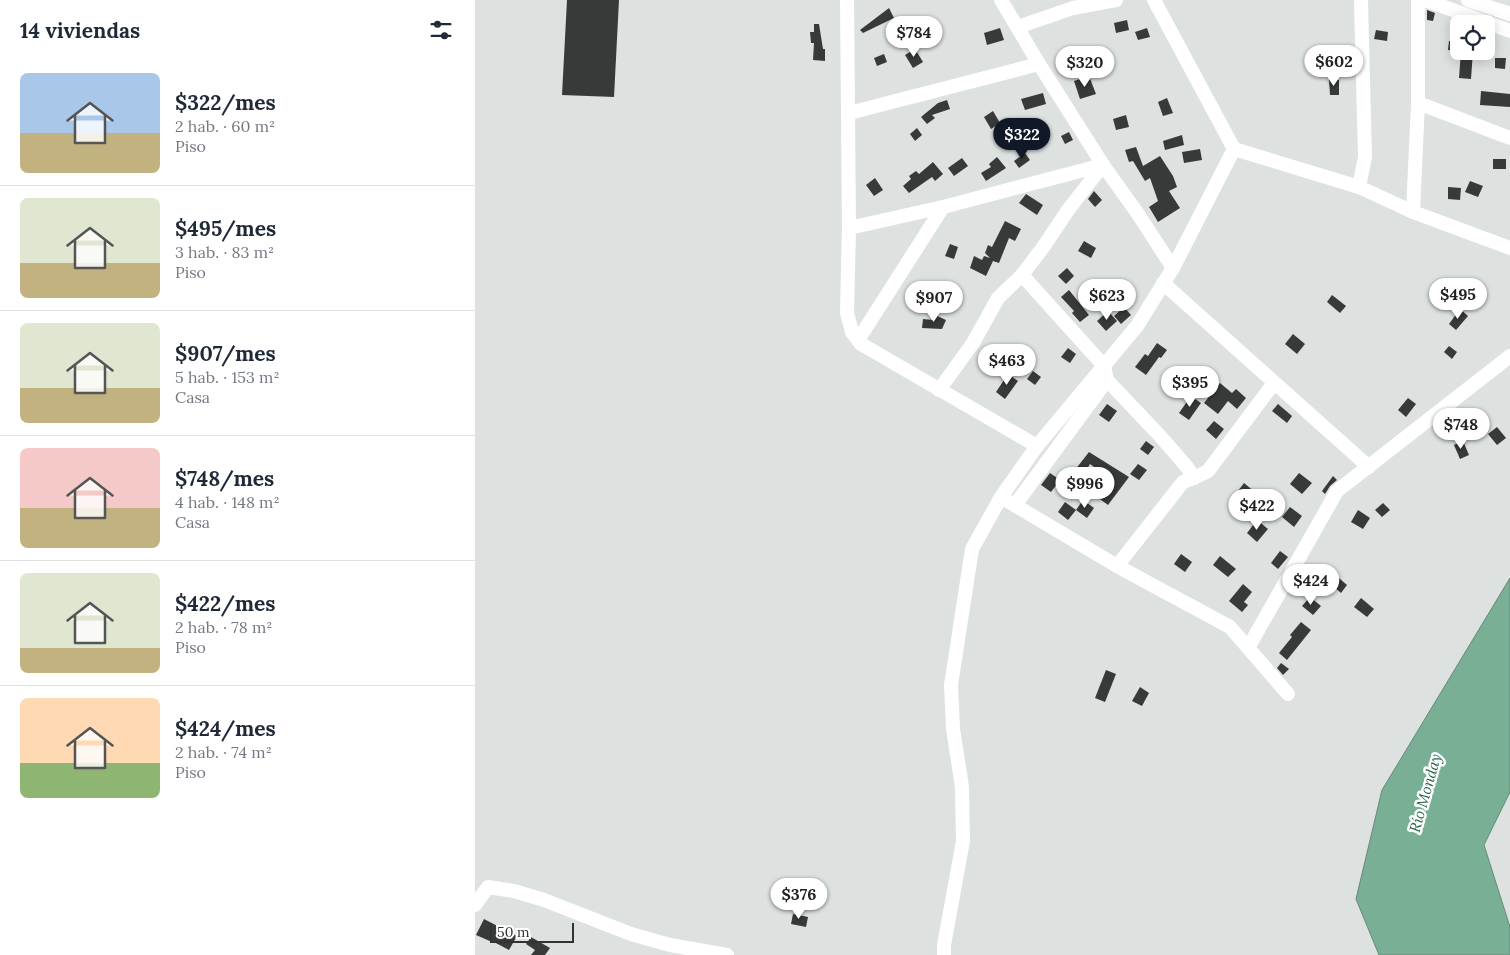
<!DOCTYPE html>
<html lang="es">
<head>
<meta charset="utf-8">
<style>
	:root { --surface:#fff; --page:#f6f6f7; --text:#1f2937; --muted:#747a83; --line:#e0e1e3; --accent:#111827 }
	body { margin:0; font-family:Lora,serif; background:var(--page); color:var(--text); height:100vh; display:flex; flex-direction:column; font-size:19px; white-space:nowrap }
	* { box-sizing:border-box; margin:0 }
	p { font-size:16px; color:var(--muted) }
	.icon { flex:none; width:28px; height:28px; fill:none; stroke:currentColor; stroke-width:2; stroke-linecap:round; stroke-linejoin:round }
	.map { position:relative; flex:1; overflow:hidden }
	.panel { display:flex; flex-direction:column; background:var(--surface); width:475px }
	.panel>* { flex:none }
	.fabs { position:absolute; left:975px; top:15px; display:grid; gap:10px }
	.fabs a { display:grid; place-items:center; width:45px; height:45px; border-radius:8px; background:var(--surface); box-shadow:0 2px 12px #0003; font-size:25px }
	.scale { position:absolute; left:15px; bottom:12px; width:84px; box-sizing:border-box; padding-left:5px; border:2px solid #323333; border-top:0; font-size:14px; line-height:18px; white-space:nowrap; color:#323333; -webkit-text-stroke:4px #fff; paint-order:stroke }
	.price { position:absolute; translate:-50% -42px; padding:0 11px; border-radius:18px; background:#fff; color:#222; font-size:16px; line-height:32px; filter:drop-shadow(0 1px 2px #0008) }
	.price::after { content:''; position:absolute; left:50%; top:30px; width:15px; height:11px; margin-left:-8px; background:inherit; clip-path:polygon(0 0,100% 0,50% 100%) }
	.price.selected { background:var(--accent); color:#fff }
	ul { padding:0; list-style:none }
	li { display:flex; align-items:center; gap:15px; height:125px; padding:0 20px }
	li+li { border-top:1px solid var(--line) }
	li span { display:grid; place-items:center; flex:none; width:140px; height:100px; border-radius:8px; color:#555 }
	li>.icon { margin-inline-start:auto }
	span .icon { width:60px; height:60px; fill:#fffc; stroke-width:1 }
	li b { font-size:21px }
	h2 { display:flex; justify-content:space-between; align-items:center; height:60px; padding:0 20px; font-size:21px }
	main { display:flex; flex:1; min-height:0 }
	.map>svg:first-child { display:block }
</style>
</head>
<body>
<main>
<section class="panel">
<h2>14 viviendas<svg class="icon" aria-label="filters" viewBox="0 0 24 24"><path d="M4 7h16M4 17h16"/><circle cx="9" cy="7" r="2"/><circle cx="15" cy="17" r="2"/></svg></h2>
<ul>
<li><span style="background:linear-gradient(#a9c7e8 60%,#c2b280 0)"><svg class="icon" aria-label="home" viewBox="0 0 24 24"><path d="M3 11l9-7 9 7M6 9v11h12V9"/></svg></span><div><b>$322/mes</b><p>2 hab. · 60 m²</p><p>Piso</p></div></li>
<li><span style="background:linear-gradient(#dfe7d0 65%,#c2b280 0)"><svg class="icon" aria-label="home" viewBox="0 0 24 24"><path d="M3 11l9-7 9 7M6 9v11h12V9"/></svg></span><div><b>$495/mes</b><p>3 hab. · 83 m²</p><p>Piso</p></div></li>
<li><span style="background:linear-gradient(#dfe7d0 65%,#c2b280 0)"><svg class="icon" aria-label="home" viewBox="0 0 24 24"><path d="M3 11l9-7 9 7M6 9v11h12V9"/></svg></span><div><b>$907/mes</b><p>5 hab. · 153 m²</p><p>Casa</p></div></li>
<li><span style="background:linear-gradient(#f6c9c9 60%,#c2b280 0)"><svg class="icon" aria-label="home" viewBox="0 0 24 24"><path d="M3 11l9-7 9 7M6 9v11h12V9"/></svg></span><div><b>$748/mes</b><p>4 hab. · 148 m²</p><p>Casa</p></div></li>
<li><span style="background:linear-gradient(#dfe7d0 75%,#c2b280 0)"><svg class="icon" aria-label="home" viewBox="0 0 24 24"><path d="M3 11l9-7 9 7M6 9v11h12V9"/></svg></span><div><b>$422/mes</b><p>2 hab. · 78 m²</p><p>Piso</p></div></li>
<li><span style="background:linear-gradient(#ffd9b3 65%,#8fb573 0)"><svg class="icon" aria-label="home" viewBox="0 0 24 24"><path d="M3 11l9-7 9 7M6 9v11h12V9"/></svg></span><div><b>$424/mes</b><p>2 hab. · 74 m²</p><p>Piso</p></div></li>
</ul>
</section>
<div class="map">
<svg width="1035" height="955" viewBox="0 0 1035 955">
	<rect width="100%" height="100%" fill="#dde1df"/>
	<polygon fill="#79b095" stroke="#648a78" points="1035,578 1035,792 1009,845 1035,927 1035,955 904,955 881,899 907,790"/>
	<g fill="#373a38">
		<polygon points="92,0 144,0 139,97 87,95"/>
		<polygon points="414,8 419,18 388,33 385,30"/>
		<polygon points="952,10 960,13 958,21 952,20"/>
		<polygon points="652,20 654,30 641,33 639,23"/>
		<polygon points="339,24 344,24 348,49 350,49 350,61 338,60 339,43 336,43 335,32 339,32"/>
		<polygon points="525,28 529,40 512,45 509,33"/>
		<polygon points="672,28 675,37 663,40 660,32"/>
		<polygon points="901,30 913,32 912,41 899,39"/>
		<polygon points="974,41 984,42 984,51 973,50"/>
		<polygon points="440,49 448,62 438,68 430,55"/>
		<polygon points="986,51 998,51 996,79 984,78"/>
		<polygon points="409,54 412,62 402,66 399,58"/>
		<polygon points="1020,58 1031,58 1030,69 1020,68"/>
		<polygon points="614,76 621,94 605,99 599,81"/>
		<polygon points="854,80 864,80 864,95 855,95"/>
		<polygon points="1006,91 1035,94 1035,107 1005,105"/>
		<polygon points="568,93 571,104 550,110 546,99"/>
		<polygon points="692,98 698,113 688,116 683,102"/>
		<polygon points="472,100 475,109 457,115 460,118 452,124 446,117 463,103"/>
		<polygon points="518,111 525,123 516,129 509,117"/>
		<polygon points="651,115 654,127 641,130 638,119"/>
		<polygon points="442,128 447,135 440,141 435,134"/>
		<polygon points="594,132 598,140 590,144 586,136"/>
		<polygon points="707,135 709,145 690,150 688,141"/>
		<polygon points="661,147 668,166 685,156 698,176 702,187 694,191 705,208 683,222 674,207 683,201 675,178 670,181 658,161 654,162 650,150"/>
		<polygon points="725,149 727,160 709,163 707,152"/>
		<polygon points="550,153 555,160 544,168 539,161"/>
		<polygon points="522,157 531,168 511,181 506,173 516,167 514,164"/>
		<polygon points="487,158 493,166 479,176 473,168"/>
		<rect x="1018" y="159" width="13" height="10"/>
		<polygon points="458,162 468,174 460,181 457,177 434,193 428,186 436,179 434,176 441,171 444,174"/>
		<polygon points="400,178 408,190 399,196 391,185"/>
		<polygon points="995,181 1008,186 1003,197 990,192"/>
		<polygon points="973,187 986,188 985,200 973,199"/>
		<polygon points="619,191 627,200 620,207 613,199"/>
		<polygon points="551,194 568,205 562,215 544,203"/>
		<polygon points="530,221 546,229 540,241 534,238 524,263 518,261 511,276 495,268 499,256 507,260 509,256 515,258 510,253 513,245 517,247"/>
		<polygon points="609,241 621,248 616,258 603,251"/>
		<polygon points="475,244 483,247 479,259 470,256"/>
		<polygon points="592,268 599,276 591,284 583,276"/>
		<polygon points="594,290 614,315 605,322 597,313 599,311 586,297"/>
		<polygon points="857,295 871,306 865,313 852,302"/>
		<polygon points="649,307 656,315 646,324 639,316"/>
		<polygon points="985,309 993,316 981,330 974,324"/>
		<polygon points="633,311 642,321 631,331 622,321"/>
		<polygon points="460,315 471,320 467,329 447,328 448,319 458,320"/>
		<polygon points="818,334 830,344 822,354 810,344"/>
		<polygon points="682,343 692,350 686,358 684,357 671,375 660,367 670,354 673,356"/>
		<polygon points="974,346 982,352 977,359 969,352"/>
		<polygon points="593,348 601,354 595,363 586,357"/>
		<polygon points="558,371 566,377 560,385 552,379"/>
		<polygon points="533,374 543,381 530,399 521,392"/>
		<polygon points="745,383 757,393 761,389 771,398 762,409 753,401 743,414 729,403"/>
		<polygon points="716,396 726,403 714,420 704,413"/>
		<polygon points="933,398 941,404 931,417 923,410"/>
		<polygon points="632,404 642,411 634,422 624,415"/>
		<polygon points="803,404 817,416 812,423 797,411"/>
		<polygon points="739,421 749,429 741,439 731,430"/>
		<polygon points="1022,427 1031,438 1022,445 1013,434"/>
		<polygon points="671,441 679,447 673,455 665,449"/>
		<polygon points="988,441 994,455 985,459 979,445"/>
		<polygon points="614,452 654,477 633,505 618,494 632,476 615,464 604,481 596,475"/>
		<polygon points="663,464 672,470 664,480 655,474"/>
		<polygon points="575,473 585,480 576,492 566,485"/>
		<polygon points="824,473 837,483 827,494 815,484"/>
		<polygon points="858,476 862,480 855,486 850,494 847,491"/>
		<polygon points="769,483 781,493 775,500 763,491"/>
		<polygon points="608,500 619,508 612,518 601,510"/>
		<polygon points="590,502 601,510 593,520 583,512"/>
		<polygon points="908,503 915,510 907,517 900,510"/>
		<polygon points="815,507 827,516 819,527 807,517"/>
		<polygon points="883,510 895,518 888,529 876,522"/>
		<polygon points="782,520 793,529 782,542 772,533"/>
		<polygon points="805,551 813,557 803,569 796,563"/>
		<polygon points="706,554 717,562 710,572 699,564"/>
		<polygon points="745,556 761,569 753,577 738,565"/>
		<polygon points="858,573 872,585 866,593 852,581"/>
		<polygon points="768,584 777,592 769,602 773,605 767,612 754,601"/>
		<polygon points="835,597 846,606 838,615 827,606"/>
		<polygon points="886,598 899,609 892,617 879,607"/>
		<polygon points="826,622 836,630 812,660 804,653 817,637 815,635"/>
		<polygon points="806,663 814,669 808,675 802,668"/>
		<polygon points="631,670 641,674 630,702 620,698"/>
		<polygon points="665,687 674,693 667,706 657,701"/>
		<polygon points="318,914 333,917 331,927 316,924"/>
		<polygon points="9,919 42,936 34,950 17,941 17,942 1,935"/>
		<polygon points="56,937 75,948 70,955 56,955 60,950 51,944"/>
	</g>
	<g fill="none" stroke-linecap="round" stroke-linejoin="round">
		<g stroke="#fff" stroke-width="14">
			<polyline points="372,0 374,228 372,313 377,332 386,344 562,446"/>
			<polyline points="679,0 759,149 884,187 938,212 1035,248"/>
			<polyline points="950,0 1035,31"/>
			<polyline points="993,0 1035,14"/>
			<polyline points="543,27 598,8 641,0"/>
			<polyline points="943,103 1035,138"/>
			<polyline points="374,113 564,64"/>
			<polyline points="884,187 890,157 886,0"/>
			<polyline points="938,212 943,103 943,0"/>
			<polyline points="374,228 468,207 628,165"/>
			<polyline points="698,268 759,149"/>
			<polyline points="547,275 629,366 632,380 686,437 712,467 719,478"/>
			<polyline points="688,283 894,467"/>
			<polyline points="383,340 468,207"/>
			<polyline points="464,390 498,343 523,298 547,275 569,246 593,210 628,165"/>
			<polyline points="526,497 642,566 755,627 813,694"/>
			<polyline points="540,505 632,380"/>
			<polyline points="642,566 708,482 719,478 733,471 799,383"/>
			<polyline points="773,648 862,491 1035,356"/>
			<polyline points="0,905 13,887 39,891 69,900 156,934 195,945 252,955"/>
			<polyline points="469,955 469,945 488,841 487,787 478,729 476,685 497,549 526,497 562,446 662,326 698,268 663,214 628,165 564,64 526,0"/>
		</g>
	</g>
	<g text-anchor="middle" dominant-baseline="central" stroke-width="5" stroke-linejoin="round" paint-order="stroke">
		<g font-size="15" font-style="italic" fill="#236349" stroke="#fff">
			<text transform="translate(950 793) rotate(-74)">Río Monday</text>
		</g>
	</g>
</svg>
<div class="fabs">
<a><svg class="icon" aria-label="locate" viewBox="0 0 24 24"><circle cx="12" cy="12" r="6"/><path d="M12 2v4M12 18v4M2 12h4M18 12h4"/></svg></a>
</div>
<div class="scale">50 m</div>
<b class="price" style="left:439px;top:58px">$784</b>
<b class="price" style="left:859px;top:87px">$602</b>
<b class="price" style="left:610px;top:88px">$320</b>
<b class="price selected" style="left:547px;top:160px">$322</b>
<b class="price" style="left:983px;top:320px">$495</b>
<b class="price" style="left:632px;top:321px">$623</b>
<b class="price" style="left:459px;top:323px">$907</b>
<b class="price" style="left:532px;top:386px">$463</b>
<b class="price" style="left:715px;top:408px">$395</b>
<b class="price" style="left:986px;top:450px">$748</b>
<b class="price" style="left:610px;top:509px">$996</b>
<b class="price" style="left:782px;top:531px">$422</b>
<b class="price" style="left:836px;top:606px">$424</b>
<b class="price" style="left:324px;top:920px">$376</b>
</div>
</main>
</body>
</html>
